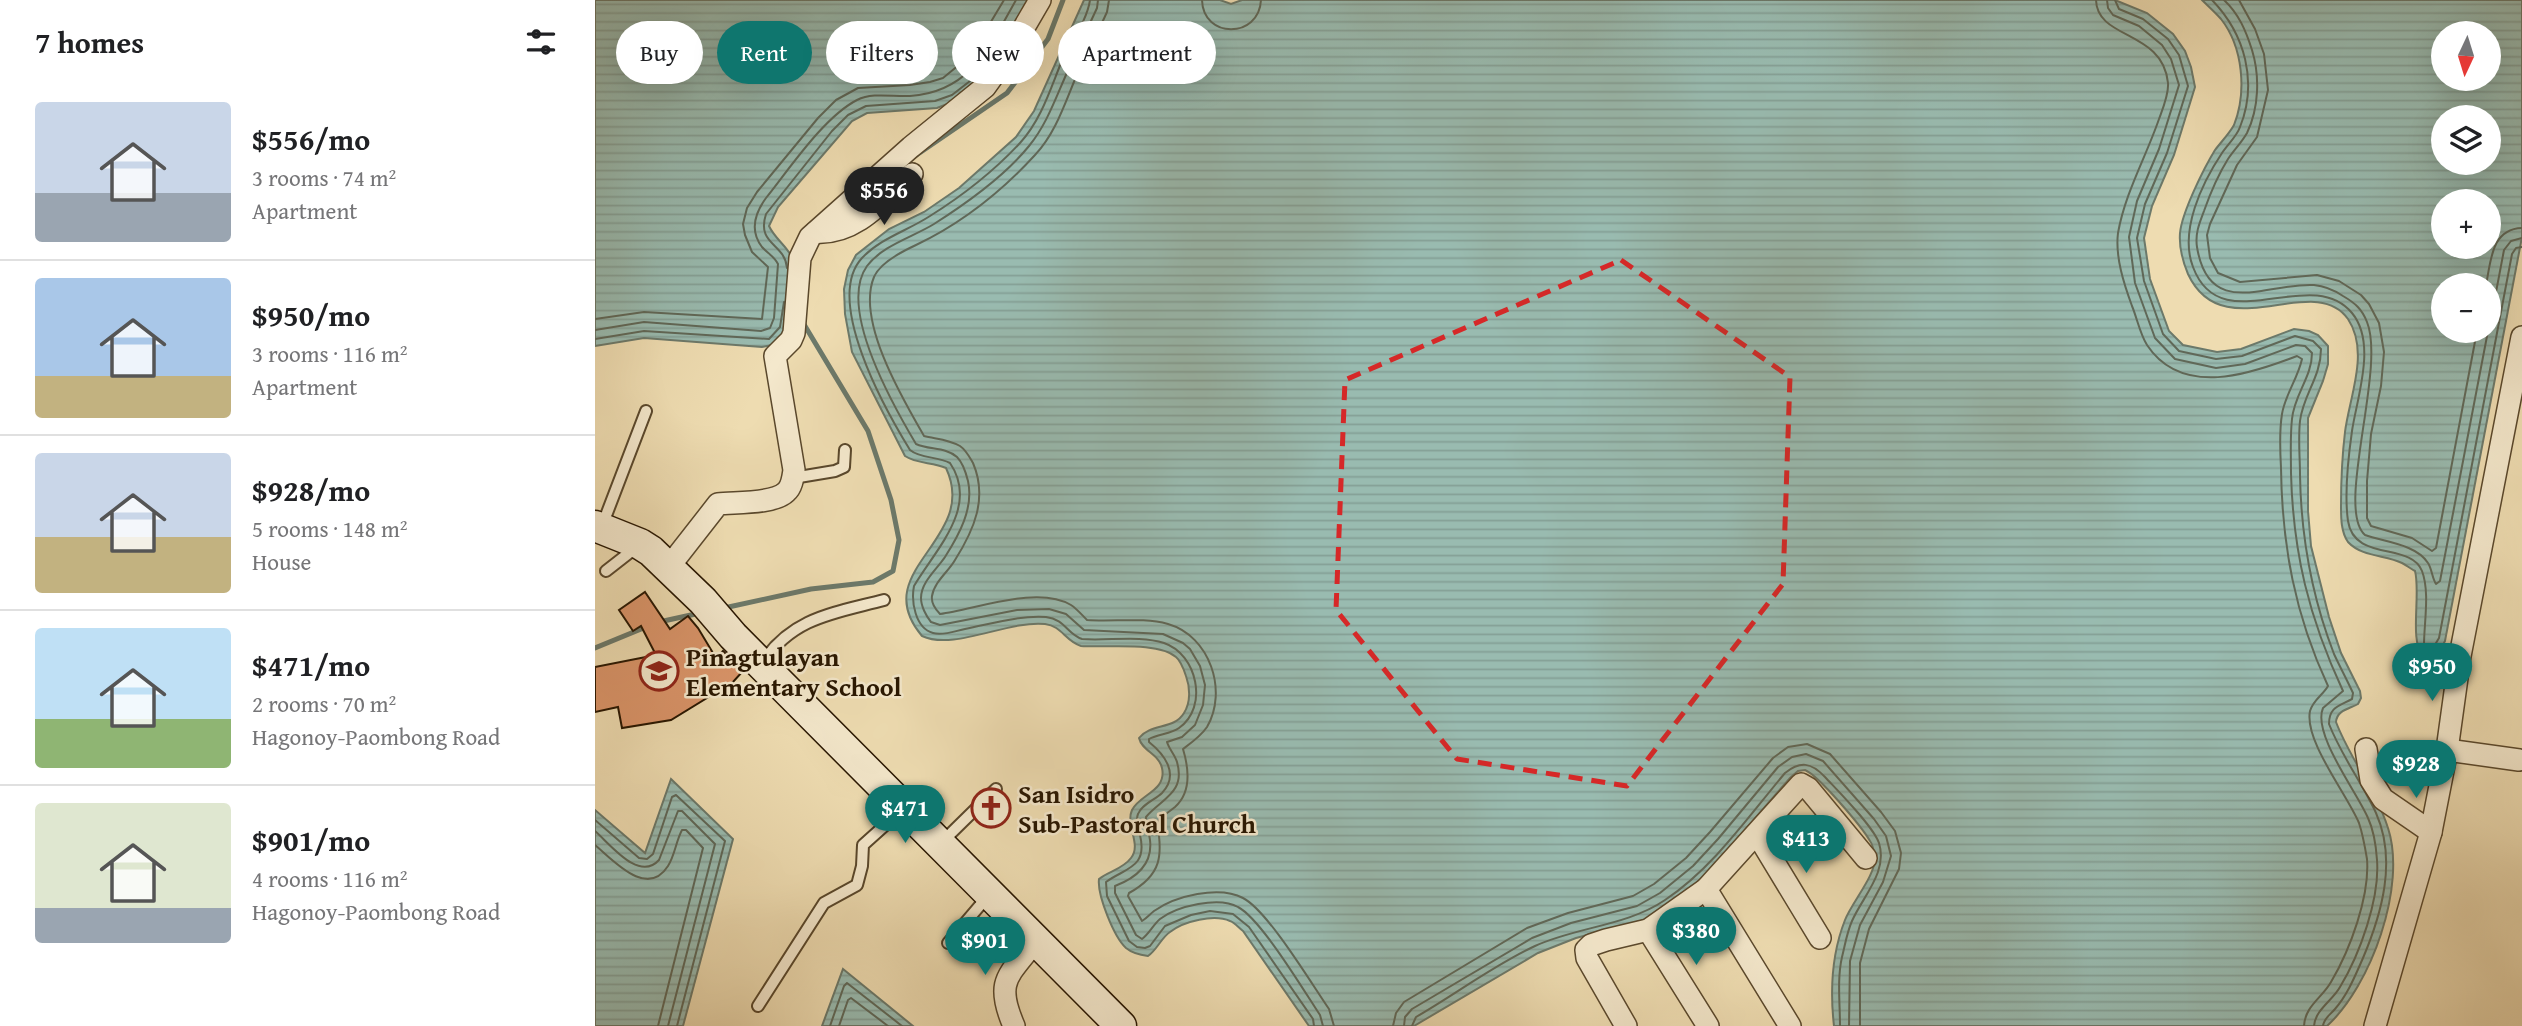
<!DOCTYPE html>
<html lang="en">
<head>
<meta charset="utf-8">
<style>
	:root { --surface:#fff; --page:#f6f6f6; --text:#202124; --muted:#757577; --line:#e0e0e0; --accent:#0f766e }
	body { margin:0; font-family:"Gentium Book Plus",serif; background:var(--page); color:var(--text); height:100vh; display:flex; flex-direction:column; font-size:26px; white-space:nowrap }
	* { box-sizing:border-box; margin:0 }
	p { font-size:23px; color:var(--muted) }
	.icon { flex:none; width:38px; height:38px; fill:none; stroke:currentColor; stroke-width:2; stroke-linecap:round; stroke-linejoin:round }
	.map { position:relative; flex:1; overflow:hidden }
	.details { display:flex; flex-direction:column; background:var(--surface); width:595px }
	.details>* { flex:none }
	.hud { position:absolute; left:21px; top:21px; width:665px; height:63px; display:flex; gap:14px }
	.needle { width:46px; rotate:184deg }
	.fabs { position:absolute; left:1836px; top:21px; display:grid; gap:14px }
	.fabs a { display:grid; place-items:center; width:70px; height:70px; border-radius:50%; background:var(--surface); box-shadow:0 7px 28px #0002; font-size:35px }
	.price { position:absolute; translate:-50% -60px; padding:0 16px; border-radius:24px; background:var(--accent); color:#fff; font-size:23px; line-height:46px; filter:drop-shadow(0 2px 4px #0008) }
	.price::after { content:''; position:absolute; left:50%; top:42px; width:21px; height:16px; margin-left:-10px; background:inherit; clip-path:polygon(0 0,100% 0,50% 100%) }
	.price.on { background:#222; color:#fff }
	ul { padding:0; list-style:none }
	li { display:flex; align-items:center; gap:21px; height:175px; padding:0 35px }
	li+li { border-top:2px solid var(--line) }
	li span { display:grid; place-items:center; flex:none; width:196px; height:140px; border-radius:7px; color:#555 }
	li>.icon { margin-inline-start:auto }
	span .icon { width:84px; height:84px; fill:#fffc; stroke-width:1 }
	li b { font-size:30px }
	h2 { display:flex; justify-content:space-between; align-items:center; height:84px; padding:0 35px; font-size:30px }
	.pill { padding:0 24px; border-radius:32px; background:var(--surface); box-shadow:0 7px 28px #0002; font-size:24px; line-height:63px }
	.pill.on { background:var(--accent); color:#fff }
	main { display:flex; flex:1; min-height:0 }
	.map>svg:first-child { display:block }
</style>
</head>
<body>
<main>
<section class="details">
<h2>7 homes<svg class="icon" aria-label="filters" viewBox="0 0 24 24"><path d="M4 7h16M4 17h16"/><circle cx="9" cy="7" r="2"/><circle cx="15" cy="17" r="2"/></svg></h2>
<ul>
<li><span style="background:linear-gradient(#c9d6e8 65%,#9aa5b1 0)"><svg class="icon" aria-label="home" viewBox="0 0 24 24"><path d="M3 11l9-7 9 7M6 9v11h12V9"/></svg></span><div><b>$556/mo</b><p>3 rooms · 74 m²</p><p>Apartment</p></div></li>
<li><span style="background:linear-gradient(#a9c7e8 70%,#c2b280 0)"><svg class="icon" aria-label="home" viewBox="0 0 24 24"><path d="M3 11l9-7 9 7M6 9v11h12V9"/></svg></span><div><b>$950/mo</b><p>3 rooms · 116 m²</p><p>Apartment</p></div></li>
<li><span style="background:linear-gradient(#c9d6e8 60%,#c2b280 0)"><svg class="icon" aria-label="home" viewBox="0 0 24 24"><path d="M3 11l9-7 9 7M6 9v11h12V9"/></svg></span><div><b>$928/mo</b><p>5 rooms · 148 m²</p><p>House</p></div></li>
<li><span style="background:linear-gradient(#bfe0f5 65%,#8fb573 0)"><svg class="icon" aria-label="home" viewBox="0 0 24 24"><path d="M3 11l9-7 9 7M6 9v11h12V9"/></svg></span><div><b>$471/mo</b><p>2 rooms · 70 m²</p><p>Hagonoy-Paombong Road</p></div></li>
<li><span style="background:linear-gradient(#dfe7d0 75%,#9aa5b1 0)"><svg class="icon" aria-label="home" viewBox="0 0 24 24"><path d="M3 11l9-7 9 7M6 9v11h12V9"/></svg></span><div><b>$901/mo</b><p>4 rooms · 116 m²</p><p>Hagonoy-Paombong Road</p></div></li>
</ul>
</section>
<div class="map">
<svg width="1927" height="1026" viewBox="0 0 1927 1026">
	<defs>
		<pattern id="water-rules" width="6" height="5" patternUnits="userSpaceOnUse" patternTransform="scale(1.75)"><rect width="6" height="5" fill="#99bbb0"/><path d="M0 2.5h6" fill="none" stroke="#84a096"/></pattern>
	</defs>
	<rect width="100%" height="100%" fill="#eedcb1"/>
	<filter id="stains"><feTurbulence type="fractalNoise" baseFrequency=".00286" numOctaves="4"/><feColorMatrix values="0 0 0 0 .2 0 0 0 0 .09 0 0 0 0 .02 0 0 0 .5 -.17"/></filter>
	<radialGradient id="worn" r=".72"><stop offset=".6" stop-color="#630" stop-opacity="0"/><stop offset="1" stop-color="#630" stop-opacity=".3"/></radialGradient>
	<g fill="url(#water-rules)" stroke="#6c796a" stroke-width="2" fill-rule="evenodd">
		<path d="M0,0H439L408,55L360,101L342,108L272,113L257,121L183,207L174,226C180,239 192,246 198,259L192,331L177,345L167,347L49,338L0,346Z"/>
		<path d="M489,0H625L636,4L647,0H1520L1552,13L1578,34L1590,51L1596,67L1600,87L1579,155L1557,206L1549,238L1555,279L1574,331L1588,345L1622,352L1646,349L1699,329L1714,331L1723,335L1733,346V364L1728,381L1713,418V511L1716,546L1734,617L1746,653L1765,691L1766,698L1763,704C1754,709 1742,710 1741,722C1755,759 1781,790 1793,828C1812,886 1776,986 1732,1026H1239C1235,991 1237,953 1250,920C1257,902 1281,875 1280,857C1279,852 1278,845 1275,841C1267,827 1224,776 1210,770L1203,771L1195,778L1109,877L1074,906L1049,920L981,938L943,953L819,1026H714L648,931C644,928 639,922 635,921C619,914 589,921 575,932C566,938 562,950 553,956C545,955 537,953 531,948C519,937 502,895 504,879C514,871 528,869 536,858C547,844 530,826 537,810C545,794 572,791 567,768C564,754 547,751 544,738C556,723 579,730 589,713C596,702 595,687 591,676C589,670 586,661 581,657C563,641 510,648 486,646C470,641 467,626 450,624C413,620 359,651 327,636C271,570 385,540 351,468C337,462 322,464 310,456L257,352L250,314L249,289L253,270L261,255L294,229L329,212L364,188L421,137L439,111Z"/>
		<path d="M1607,0H1927V237L1850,641C1844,652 1842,658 1828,656C1814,642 1826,593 1820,571C1816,569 1811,565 1807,563C1790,555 1767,557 1753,542C1746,532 1746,518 1746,506C1746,482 1747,457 1750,432C1754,398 1775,352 1753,319C1719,270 1628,349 1593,274C1588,262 1584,246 1585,233C1587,212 1609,168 1620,150C1626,142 1634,134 1639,125C1652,92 1648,47 1626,19C1620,12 1613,6 1607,0ZM1894,33V79H1848V33ZM1894,117V163H1848V117ZM1848,201H1894V247H1848ZM1848,285H1894V331H1848Z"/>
		<polygon points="76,779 138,839 88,1026 0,1026 0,810 50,853"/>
		<polygon points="248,969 318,1026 227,1026"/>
	</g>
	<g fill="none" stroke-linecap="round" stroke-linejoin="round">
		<g stroke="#606858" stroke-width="2">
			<path d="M495,0C492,21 475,43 466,63C455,90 446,120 425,143C399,171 367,196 335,216C312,231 286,238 267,258C228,300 291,411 315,450C326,459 342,456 355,463C385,507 340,550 319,586C316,601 320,628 338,633C348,636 360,631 370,629C396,624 425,615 451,617C470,619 472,634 487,639C513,641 545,635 569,643C602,654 614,707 584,728C576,734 563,734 554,739V742C569,754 585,774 567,793C560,800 547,804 543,814C540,821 544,828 545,835C553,868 530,868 511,882L512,896L534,941L542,947L550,948L555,946L570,926L596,915L615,911L638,914L654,927L718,1019L719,1026"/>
			<path d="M503,0L502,8C493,28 483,47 475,66C462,94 453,123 434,146C409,177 372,203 339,224C318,237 288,245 272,266C242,308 299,407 321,444C334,450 351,447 362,457C368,463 371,473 373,481C379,508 364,535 350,557C342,569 326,582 326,598C326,606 331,616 336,622L345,625L422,610L454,609L471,614L489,630L568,634L588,643L595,649L605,666L610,685L608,705L600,725L587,737L572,742C574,749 580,755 582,762C591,793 566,799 551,817C551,825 554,832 555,840C558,865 541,878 520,886V893L541,935L547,939C554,934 558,925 565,919C582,906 624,896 643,907C666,919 709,991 725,1015L728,1026"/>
			<path d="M514,0L512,12C503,32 493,51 484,70C471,99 462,132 440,155C407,191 365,224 321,245C308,251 285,263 279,277C261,320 307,398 329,436C341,439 353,439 365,446C371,450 374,456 378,463C393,498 379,530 360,560C354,571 339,582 337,596C336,603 341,610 345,614C382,609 443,585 476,605C482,609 487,615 492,620C519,622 548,617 573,624C615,636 633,691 612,727C606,736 596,743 588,749C594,769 597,792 580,807C574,812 567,816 562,822C568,855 567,875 534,893L533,896L547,921C552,918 555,914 559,911C580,896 624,885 648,898C673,911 716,983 734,1009L739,1026"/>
			<path d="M607,0C608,39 664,39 666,0"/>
			<path d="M1501,0C1502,40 1568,30 1573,83C1574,94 1568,108 1564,119C1551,157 1530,193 1523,233C1520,257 1529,284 1537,306C1542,318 1545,334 1552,345C1587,398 1656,374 1702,356L1707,359C1703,378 1690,395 1687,414C1684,432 1685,450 1686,468C1687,546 1700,615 1733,686C1728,695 1718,700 1715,711C1709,741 1752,794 1764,823C1768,835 1770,847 1772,859C1775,896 1755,950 1736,982C1727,998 1710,1006 1709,1026"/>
			<path d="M1512,0L1513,8L1518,15L1544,26L1567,45L1576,59L1584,85L1564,149L1542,201L1534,237L1540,283L1560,338L1580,359L1621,368L1650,364L1701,345L1710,346L1717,353C1717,377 1699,395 1697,419C1695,437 1696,455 1696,473C1698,553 1714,618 1748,691L1728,708C1717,734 1762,792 1773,818C1779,831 1781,845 1782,860C1785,898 1765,954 1745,987C1738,1000 1720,1010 1719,1026"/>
			<path d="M1520,0L1524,9L1548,19L1573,39L1584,55L1593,86L1572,153L1550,204L1542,238L1549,281L1568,334L1584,351L1621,359L1647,356L1700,336L1718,341L1726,349C1726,377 1708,395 1705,421C1703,439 1705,457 1705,475C1706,536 1717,597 1739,654C1745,667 1752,680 1758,693L1757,699C1744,706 1734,707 1734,724C1746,755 1767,783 1781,813C1802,860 1787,913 1768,958C1760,976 1753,994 1740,1009C1735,1015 1729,1018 1728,1026"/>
			<path d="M1617,0C1650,34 1663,82 1645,127C1642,136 1633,144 1627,153C1607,183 1584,231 1598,267C1626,342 1715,263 1757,313C1782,343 1762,397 1757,431C1753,459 1749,493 1753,521C1759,562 1816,542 1827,571C1835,592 1829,623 1829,645L1832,649L1838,648L1844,638L1917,254L1921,248L1927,247"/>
			<path d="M1629,0C1644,14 1651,31 1657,50C1665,76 1664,108 1652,133C1647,142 1639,150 1633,159C1623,175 1615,194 1609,211C1604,224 1600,234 1602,247C1614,321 1674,282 1719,285C1730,286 1739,290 1748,296C1760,303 1767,309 1772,322C1791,369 1740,509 1770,535C1789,542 1821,544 1833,563C1837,569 1837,578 1841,584L1845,581L1893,331"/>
			<polyline points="1644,0 1660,29 1669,54 1673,90 1662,137 1642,165 1615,224 1612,235 1615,258 1623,273 1645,282 1722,275 1744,281 1766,295 1774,304 1784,323 1789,352 1786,386 1776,434 1772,481 1772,518 1776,526 1817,538 1837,551 1841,548 1882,331"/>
			<path d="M192,268C190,243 161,245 171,214L237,131L253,115L271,106L340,101L357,95L384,74"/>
			<path d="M1891,285C1896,261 1896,229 1927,228"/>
			<polyline points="0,319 49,312 167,319 173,267 157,252 150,235 148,224 152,208 162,192 223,118 241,100 263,88 315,85 335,82 348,78 376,55 409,0"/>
			<polyline points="1894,329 1909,250 1916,241 1927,238"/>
			<path d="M0,330L49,322L166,331L175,328L179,318L183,264C179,256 172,253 167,247C154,230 160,213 171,198C195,168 229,117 262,100C278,92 298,97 315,96C376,92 395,46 421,0"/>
			<polyline points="0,339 49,331 174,339 185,327 189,302"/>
			<polyline points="0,820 44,858 52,859 58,854 77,797 81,795 130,841 82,1026"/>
			<path d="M0,831C16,845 44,882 64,860L83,811H87L120,844L73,1026"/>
			<path d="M0,845C18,860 52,899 73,866C80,855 81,841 87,830H91L108,848L63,1026"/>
			<polyline points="235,1026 249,986 252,983 307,1026"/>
			<polyline points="244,1026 253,1000 256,998 293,1026"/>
			<polyline points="798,1026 801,1013 809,1002 932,928 973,913 1038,896 1059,884 1091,858 1115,832 1178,758 1193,747 1212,744 1235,754 1286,812 1300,831 1306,853 1304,869 1274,929 1265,963 1265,1026"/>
			<polyline points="809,1026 810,1017 817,1009 937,938 976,923 1042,906 1065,893 1098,866 1123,839 1183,767 1197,757 1211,754 1228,761 1279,819 1291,836 1296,856 1288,882 1265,925 1255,961 1254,1026"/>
			<path d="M817,1026L821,1017C861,994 899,965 940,946C981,927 1032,926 1070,900C1118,868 1153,817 1190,773C1205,761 1216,762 1230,777C1243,791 1278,826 1284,843C1293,872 1268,896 1257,921C1252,932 1250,945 1247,957C1242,979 1245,1003 1245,1026"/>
		</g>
		<g stroke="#6c796a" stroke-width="5">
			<polyline points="320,156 412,93 453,39 468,0"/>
			<polyline points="129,608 216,589 278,582 298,571 304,540 296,500 273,431 207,321"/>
			<polyline points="64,622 105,613"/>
			<polyline points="0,648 51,627"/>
		</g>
	</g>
	<polygon fill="#db956a" stroke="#281600" stroke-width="2" points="50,592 75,629 93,616 103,628 121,658 128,651 148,671 138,682 76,720 27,728 23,707 0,712 0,667 61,655 46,626 38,631 24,610"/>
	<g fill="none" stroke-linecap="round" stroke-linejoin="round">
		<g stroke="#5a482c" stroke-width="14">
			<g id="lane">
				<polyline points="198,478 240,471 249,467 250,450"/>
				<polyline points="7,526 51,411"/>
				<polyline points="11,571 43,546"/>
				<path d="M168,662C198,617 240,613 289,600"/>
				<polyline points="347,842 401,789"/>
				<polyline points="353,943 393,896"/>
				<polyline points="163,1006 229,903 262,885 267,866 268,845 307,810"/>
			</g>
		</g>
		<g stroke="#5a482c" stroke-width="24">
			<g id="street">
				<path d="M221,232C261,235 289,199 317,174"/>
				<path d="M73,568L123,504C140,502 179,504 191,492C197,487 198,477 199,470L180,356L196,340L199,333L205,258L215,237L316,147L390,87L413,55L445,0"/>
				<polyline points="1771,749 1776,780 1788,799 1836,832"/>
				<polyline points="1852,750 1924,760"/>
				<polyline points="1162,834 1225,938"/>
				<polyline points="1111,889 1195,1026"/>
				<polyline points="1053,930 1113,1026"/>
				<path d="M419,1026C399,980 414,976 441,940"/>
				<polyline points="1031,1026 992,958 991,950 996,945 1011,940 1053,930 1111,889 1206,784 1213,788 1271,858"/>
				<polyline points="1780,1026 1836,832 1852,750 1865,656 1927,337"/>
			</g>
		</g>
		<g stroke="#281600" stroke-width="33">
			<polyline id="secondary" points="0,526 45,544 56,551 108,601 138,636 526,1026"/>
		</g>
		<use href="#lane" stroke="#f4e8cc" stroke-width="10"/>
		<use href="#street" stroke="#f4e8cc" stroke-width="21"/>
		<use href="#secondary" stroke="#f4e8cc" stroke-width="30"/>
	</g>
	<path fill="none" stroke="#d62828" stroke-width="5" stroke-dasharray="14 9" stroke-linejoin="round" d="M1026,260L1195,377L1188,584L1032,786L862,759L741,610L750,380Z"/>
	<defs>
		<g id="school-ring" transform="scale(2.0125)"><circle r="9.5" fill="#f4e8cc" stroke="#8f2418" stroke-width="1.5"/><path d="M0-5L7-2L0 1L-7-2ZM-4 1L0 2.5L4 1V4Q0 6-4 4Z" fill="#8f2418"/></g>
		<g id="church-ring" transform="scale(2.0125)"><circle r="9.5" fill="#f4e8cc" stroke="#8f2418" stroke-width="1.5"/><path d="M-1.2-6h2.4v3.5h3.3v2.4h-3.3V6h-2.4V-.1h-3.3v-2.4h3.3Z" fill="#8f2418"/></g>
	</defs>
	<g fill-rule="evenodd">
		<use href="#school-ring" x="64" y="671"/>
		<use href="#church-ring" x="396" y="808"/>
	</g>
	<g text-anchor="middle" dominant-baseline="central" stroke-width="5" stroke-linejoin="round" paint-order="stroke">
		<g font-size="26" font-weight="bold" fill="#281600" stroke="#f4e8cc" text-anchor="start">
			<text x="91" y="656">Pinagtulayan<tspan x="91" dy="30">Elementary School</tspan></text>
			<text x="423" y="793">San Isidro<tspan x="423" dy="30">Sub-Pastoral Church</tspan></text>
		</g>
	</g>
	<rect width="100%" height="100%" filter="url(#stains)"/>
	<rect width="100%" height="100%" fill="url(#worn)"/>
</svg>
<div class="fabs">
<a><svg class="needle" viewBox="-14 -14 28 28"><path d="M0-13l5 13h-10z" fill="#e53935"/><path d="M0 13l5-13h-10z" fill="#757577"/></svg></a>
<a><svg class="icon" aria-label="layers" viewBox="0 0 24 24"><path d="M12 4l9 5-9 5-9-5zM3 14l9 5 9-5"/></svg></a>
<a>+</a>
<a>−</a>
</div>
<b class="price on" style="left:289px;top:227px">$556</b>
<b class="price" style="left:1837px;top:703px">$950</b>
<b class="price" style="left:1821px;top:800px">$928</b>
<b class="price" style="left:310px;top:845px">$471</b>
<b class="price" style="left:1211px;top:875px">$413</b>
<b class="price" style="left:1101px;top:967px">$380</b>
<b class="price" style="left:390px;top:977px">$901</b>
<div class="hud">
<a class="pill">Buy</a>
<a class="pill on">Rent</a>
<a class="pill">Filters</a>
<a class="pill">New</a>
<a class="pill">Apartment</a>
</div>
</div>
</main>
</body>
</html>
